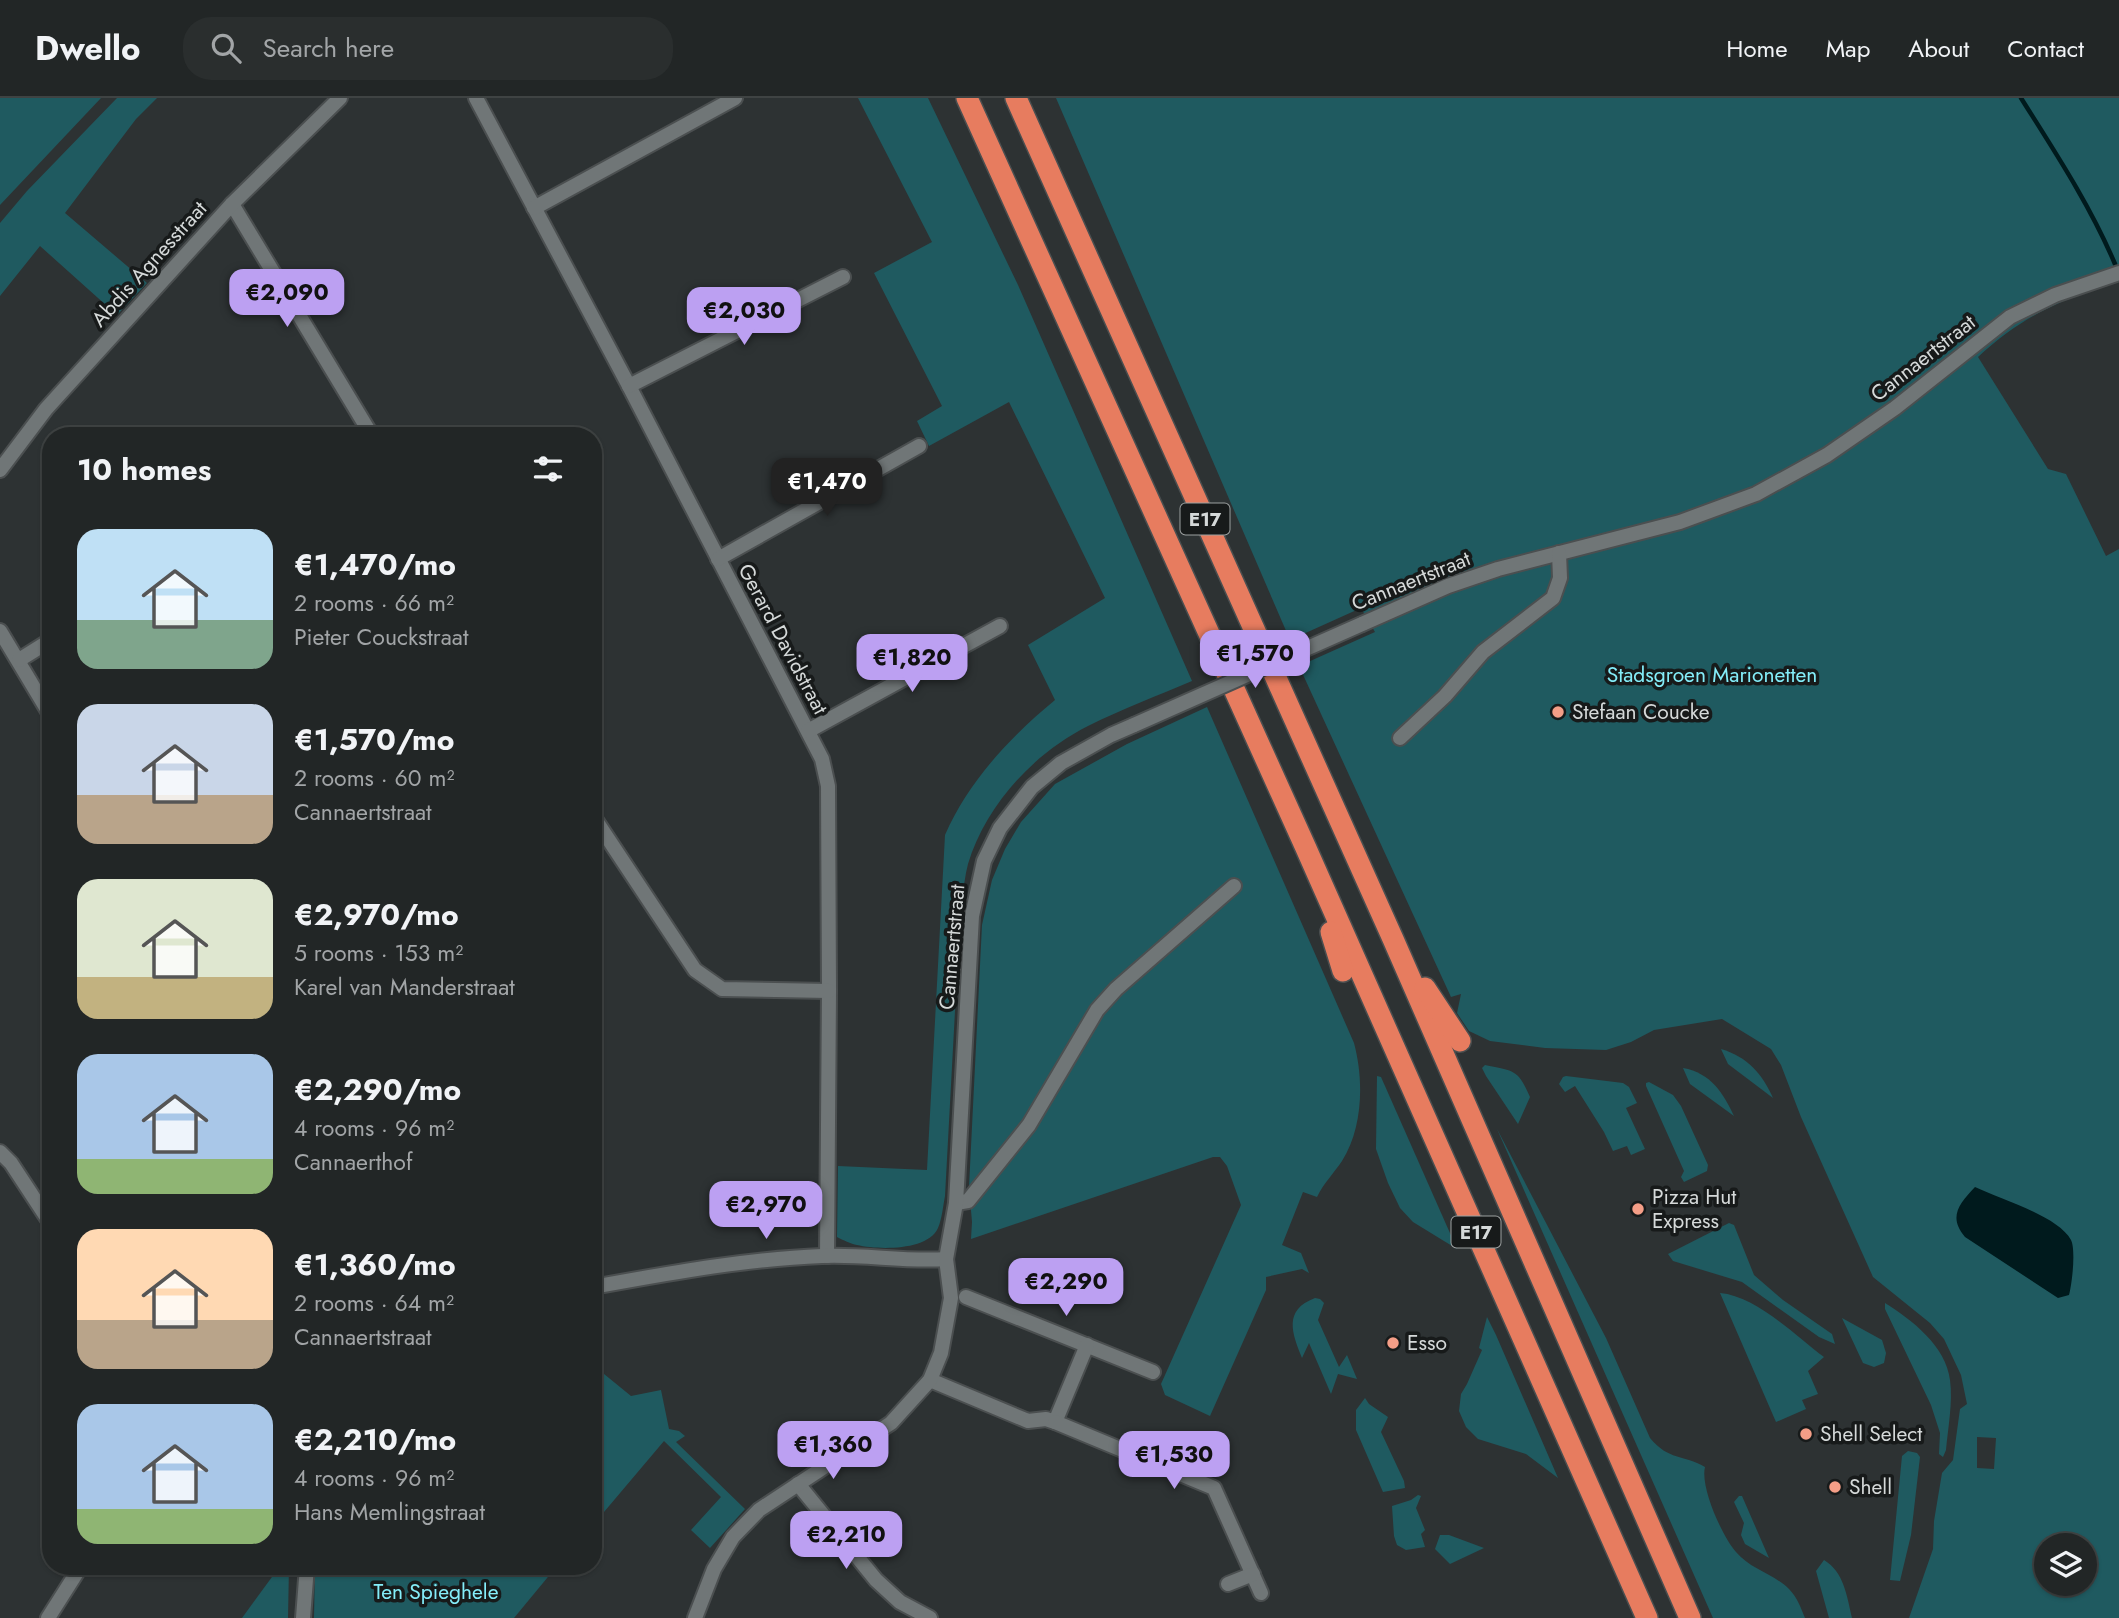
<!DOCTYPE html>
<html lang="en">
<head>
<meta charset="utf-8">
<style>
	:root { --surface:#222626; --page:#2a2e2e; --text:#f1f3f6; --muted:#a2a5a7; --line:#3f4343; --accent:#bca0f2 }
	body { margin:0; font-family:Jost,sans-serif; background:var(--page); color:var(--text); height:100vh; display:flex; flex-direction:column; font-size:26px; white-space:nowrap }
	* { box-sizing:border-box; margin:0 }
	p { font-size:23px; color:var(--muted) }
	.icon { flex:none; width:38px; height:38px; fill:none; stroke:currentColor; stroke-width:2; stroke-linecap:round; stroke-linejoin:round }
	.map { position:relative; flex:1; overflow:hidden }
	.sheet { position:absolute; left:42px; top:329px; width:560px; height:1148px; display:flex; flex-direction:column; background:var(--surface); border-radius:28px; box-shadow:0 2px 5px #0004,0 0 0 2px var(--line) }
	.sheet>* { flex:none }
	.controls { position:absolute; left:2034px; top:1435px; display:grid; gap:14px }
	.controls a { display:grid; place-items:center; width:63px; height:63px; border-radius:50%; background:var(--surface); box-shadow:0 2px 5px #0004,0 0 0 2px var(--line); font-size:35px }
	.price { position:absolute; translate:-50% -60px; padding:0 16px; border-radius:14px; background:var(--accent); color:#111; font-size:23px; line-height:46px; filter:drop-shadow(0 2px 4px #0008) }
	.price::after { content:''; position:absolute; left:50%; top:42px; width:21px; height:16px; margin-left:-10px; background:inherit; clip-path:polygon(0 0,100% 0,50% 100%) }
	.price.selected { background:#222; color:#fff }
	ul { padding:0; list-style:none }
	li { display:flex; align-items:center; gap:21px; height:175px; padding:0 35px }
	li span { display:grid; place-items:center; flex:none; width:196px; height:140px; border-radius:21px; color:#555 }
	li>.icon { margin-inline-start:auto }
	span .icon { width:84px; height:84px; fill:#fffc; stroke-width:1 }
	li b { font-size:30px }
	h2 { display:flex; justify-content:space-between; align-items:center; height:84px; padding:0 35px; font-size:30px }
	header { display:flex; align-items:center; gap:42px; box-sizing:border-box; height:98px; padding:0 35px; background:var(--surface); border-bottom:2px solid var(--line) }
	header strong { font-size:33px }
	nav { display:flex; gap:38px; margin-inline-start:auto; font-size:24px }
	.search { width:490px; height:63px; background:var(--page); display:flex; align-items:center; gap:18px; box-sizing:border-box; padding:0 24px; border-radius:28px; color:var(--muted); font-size:26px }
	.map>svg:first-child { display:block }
</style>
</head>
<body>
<header>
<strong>Dwello</strong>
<div class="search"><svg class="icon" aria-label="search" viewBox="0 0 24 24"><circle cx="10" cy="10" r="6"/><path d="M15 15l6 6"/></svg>Search here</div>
<nav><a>Home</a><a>Map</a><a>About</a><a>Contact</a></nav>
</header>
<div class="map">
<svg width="2119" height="1520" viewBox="0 0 2119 1520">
	<rect width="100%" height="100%" fill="#2d3233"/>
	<g fill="#1f5a60" fill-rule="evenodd">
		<polygon points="0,0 101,0 0,107"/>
		<polygon points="117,0 157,0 136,21 65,115 147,185 117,217 40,148 0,198 0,125 27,93"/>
		<path d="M858,0H928L1018,187L1192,583C1157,598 1122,611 1088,628C1034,655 986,707 968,766C965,777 964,790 961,802L945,1098C943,1108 942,1121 938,1130C928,1153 878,1152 857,1147C851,1146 843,1142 837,1139L838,1068L927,1072L945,737C968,684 1010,639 1055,602L1028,547L1105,500L1009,304L929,348L917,323L942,308L874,175L932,144Z"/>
		<path d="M1056,0H2119V183C2061,202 2023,217 1978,259L2048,371L2066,376L2106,458L2119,451V1520H1909L1933,1451L1934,1423L1942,1375L1953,1362L1960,1311L1967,1306L1961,1277L1944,1241L1930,1225L1873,1179L1801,1019L1781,967L1771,951L1722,921L1654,932L1631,944L1606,952L1545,950L1490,943L1469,933L1457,915L1461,896L1451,899L1299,568L1375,534L1361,510L1290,542ZM1977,1339L1996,1340L1994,1371L1977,1370ZM2046,1447H2084V1486H2046Z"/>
		<path d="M1207,609L1354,945C1364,982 1363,1030 1342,1063C1334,1075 1323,1086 1317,1099L1303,1094L1282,1147L1301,1155L1309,1175L1302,1171L1266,1179V1192L1210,1318L1165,1297L1161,1286L1241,1107L1227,1068L1220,1059H1213L971,1141L972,1124L969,1089L982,827L992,782L1005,751L1021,724L1055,686L1127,646Z"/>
		<path d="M1721,951C1748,959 1762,976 1773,1000L1728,966Z"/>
		<path d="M1485,967C1514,973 1518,971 1530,999L1518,1026L1486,978L1482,970Z"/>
		<path d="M1683,970C1711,975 1723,995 1734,1018L1690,986Z"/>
		<polygon points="1377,978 1381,979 1457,1151 1413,1124 1400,1110 1388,1085 1376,1051"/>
		<polygon points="1566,978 1623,985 1629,989 1637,1005 1626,1010 1645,1051 1631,1057 1627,1048 1613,1053 1604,1034 1575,988 1565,994 1559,986 1563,979"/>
		<polygon points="1649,984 1673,997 1681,1008 1708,1067 1707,1073 1684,1084 1681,1079 1684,1073 1646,988 1646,985"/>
		<path d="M1497,1031L1606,1240L1650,1340C1669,1363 1683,1356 1705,1369C1700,1389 1722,1438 1736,1454C1750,1471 1774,1476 1789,1491C1797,1499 1801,1510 1805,1520H1713Z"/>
		<polygon points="1729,1125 1734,1127 1754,1177 1783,1202 1832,1236 1835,1246 1819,1239 1742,1184 1673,1163 1668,1156"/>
		<path d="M1720,1195C1756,1198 1796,1238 1824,1259L1808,1273L1818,1296L1802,1302L1806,1311L1776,1324Z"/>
		<path d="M1315,1200L1320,1201L1324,1205L1318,1222L1339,1269L1347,1257L1357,1281L1338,1276L1331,1296L1309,1245L1302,1260C1292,1235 1283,1212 1315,1200Z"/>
		<path d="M1885,1205C1912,1222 1946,1248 1950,1282C1953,1304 1948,1330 1946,1352L1943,1359L1939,1356L1940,1335L1931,1307L1885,1211Z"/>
		<polygon points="1487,1219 1496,1237 1558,1380 1526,1356 1478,1341 1466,1329 1459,1313 1461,1296 1467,1286 1482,1252 1479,1250"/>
		<polygon points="1842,1220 1882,1242 1886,1255 1884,1265 1874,1269 1863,1265"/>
		<polygon points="593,1267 631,1298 661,1292 669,1331 679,1333 685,1338 676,1344 745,1411 710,1450 691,1432 721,1399 664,1343 593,1427"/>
		<polygon points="1365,1300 1369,1306 1388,1319 1381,1334 1404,1383 1405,1390 1383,1394 1356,1332 1356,1312"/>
		<polygon points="1908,1353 1917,1355 1920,1359 1911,1437 1900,1483 1890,1482 1902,1358"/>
		<polygon points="1418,1397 1421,1398 1416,1410 1425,1432 1421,1436 1425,1449 1406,1452 1397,1447 1394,1438 1392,1408 1411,1402"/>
		<polygon points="1739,1398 1742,1398 1769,1460 1745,1446 1741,1437 1744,1425 1734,1404"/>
		<polygon points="1440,1437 1449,1437 1484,1450 1450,1466 1435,1451"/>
		<path d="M1824,1462C1844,1474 1847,1498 1852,1520H1829L1816,1473Z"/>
		<polygon points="280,1468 289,1468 288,1520 242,1520"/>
		<polygon points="315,1468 557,1468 514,1520 314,1520"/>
	</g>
	<path fill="#001a1d" d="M1975,1089C2000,1101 2058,1118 2071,1142C2076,1152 2072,1186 2069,1197L2058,1200L1965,1139C1948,1119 1959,1106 1975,1089Z"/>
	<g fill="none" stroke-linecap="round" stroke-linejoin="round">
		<path stroke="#001a1d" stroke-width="4.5" d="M2021,0C2055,54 2090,107 2115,166"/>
		<g stroke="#4b4f50" stroke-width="18">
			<g id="minor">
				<polyline points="476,0 629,288 822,661 828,688 829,893 827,1158"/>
				<polyline points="232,106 372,338"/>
				<polyline points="534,110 735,0"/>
				<polyline points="629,288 843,179"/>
				<polyline points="0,372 46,311 232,106 340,0"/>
				<polyline points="718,461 919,348"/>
				<polyline points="1362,526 1448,488 1498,471 1680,424 1756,396 1827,357 1895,310 2010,219 2055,197 2119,175"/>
				<polyline points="0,533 51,618"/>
				<polyline points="19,562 51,542"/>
				<polyline points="808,633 1000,528"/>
				<polyline points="1400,640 1445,598 1483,554 1553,500 1560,480 1559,455"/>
				<polyline points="593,718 695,872 722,891 829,893"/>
				<polyline points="0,1054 11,1065 51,1126"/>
				<polyline points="956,1105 968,1103 1029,1027 1097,912 1116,891 1234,788"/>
				<path d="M593,1189C670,1175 745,1161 822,1158C864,1156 905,1164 946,1161"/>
				<polyline points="966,1199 1153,1274"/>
				<polyline points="930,1282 1028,1323 1046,1321 1055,1324 1087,1247"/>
				<polyline points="1055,1324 1214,1390 1261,1495"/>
				<polyline points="798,1386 876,1482 900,1504 930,1520"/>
				<polyline points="1228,1486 1253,1476"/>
				<polyline points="48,1520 81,1468"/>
				<polyline points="303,1520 307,1468"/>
				<polyline points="695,1520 714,1471 733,1439 759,1412 891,1325 930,1282 941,1255 951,1200 946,1161 956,1105 972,818 984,763 1000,730 1032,689 1061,665 1111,637 1134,627"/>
			</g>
		</g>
		<g stroke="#4b4f50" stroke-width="24">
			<g id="highway">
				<polyline points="967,0 1305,748 1647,1520"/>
				<polyline points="1016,0 1393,841 1690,1520"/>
				<polyline points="1331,834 1343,873"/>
				<polyline points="1425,890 1460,943"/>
			</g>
		</g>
		<use href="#minor" stroke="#707677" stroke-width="14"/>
		<use href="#highway" stroke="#e77c5f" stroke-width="21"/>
		<g stroke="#4b4f50" stroke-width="18" stroke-linecap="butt">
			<polyline id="minor-bridge" points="1134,627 1362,526"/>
		</g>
		<use href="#minor-bridge" stroke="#707677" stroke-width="14"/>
	</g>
	<g fill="#f49e87" stroke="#171a1a" stroke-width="2.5">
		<circle cx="1558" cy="614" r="7"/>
		<circle cx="1638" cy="1111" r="7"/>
		<circle cx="1393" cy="1245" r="7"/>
		<circle cx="1806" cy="1336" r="7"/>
		<circle cx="1835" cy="1389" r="7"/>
	</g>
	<g text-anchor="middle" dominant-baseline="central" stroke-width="7" stroke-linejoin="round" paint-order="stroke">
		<g fill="#171a1a" stroke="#9ca0a0" stroke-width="2">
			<rect x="1180.5" y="405.5" width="49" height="31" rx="5"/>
			<rect x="1451.5" y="1118.5" width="49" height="31" rx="5"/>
		</g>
		<g font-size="19" font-weight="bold" fill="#d5d9d9">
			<text x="1205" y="421">E17</text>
			<text x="1476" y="1134">E17</text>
		</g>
		<g font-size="21" fill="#d5d9d9" stroke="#171a1a">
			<text transform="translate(149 166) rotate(-48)">Abdis Agnesstraat</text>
			<text transform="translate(1923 260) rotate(-38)">Cannaertstraat</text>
			<text transform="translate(1411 483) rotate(-22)">Cannaertstraat</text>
			<text transform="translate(783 541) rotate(62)">Gerard Davidstraat</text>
			<text transform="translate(952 849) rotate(-85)">Cannaertstraat</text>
		</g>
		<g font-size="21" fill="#84edf9" stroke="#171a1a">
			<text x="1712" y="577">Stadsgroen Marionetten</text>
			<text x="436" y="1494">Ten Spieghele</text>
		</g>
		<g font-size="21" fill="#d5d9d9" stroke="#171a1a" text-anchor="start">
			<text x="1572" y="614">Stefaan Coucke</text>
			<text x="1652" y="1099">Pizza Hut<tspan x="1652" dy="24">Express</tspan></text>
			<text x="1407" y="1245">Esso</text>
			<text x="1820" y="1336">Shell Select</text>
			<text x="1849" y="1389">Shell</text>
		</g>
	</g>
</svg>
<div class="controls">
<a><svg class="icon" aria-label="layers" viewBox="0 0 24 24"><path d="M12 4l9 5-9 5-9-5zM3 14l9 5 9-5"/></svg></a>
</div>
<b class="price" style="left:287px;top:231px">€2,090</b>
<b class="price" style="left:744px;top:249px">€2,030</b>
<b class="price selected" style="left:827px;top:420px">€1,470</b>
<b class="price" style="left:1255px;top:592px">€1,570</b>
<b class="price" style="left:912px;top:596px">€1,820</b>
<b class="price" style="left:766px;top:1143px">€2,970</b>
<b class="price" style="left:1066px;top:1220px">€2,290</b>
<b class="price" style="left:833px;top:1383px">€1,360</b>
<b class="price" style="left:1174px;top:1393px">€1,530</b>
<b class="price" style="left:846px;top:1473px">€2,210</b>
<section class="sheet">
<h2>10 homes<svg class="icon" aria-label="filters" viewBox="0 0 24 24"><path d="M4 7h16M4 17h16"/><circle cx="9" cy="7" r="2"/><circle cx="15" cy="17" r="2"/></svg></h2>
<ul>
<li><span style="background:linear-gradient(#bfe0f5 65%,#7fa58c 0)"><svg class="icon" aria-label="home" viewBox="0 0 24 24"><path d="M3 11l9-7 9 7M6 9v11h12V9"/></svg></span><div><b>€1,470/mo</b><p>2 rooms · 66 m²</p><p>Pieter Couckstraat</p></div></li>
<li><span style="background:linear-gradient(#c9d6e8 65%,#b9a48a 0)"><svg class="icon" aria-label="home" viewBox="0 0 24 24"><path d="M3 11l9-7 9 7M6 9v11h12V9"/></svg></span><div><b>€1,570/mo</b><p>2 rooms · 60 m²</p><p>Cannaertstraat</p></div></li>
<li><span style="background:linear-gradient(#dfe7d0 70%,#c2b280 0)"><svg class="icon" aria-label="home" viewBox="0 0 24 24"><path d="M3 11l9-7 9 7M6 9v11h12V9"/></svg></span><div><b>€2,970/mo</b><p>5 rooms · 153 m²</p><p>Karel van Manderstraat</p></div></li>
<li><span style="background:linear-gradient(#a9c7e8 75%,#8fb573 0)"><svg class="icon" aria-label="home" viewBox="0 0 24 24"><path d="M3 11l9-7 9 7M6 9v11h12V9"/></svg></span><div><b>€2,290/mo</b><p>4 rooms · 96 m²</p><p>Cannaerthof</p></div></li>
<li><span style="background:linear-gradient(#ffd9b3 65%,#b9a48a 0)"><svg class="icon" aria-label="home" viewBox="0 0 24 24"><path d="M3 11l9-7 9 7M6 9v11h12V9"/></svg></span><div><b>€1,360/mo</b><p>2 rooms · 64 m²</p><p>Cannaertstraat</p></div></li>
<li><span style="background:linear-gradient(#a9c7e8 75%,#8fb573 0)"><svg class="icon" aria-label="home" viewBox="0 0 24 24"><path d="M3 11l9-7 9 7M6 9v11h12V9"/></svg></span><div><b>€2,210/mo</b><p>4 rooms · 96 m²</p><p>Hans Memlingstraat</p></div></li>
</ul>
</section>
</div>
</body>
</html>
